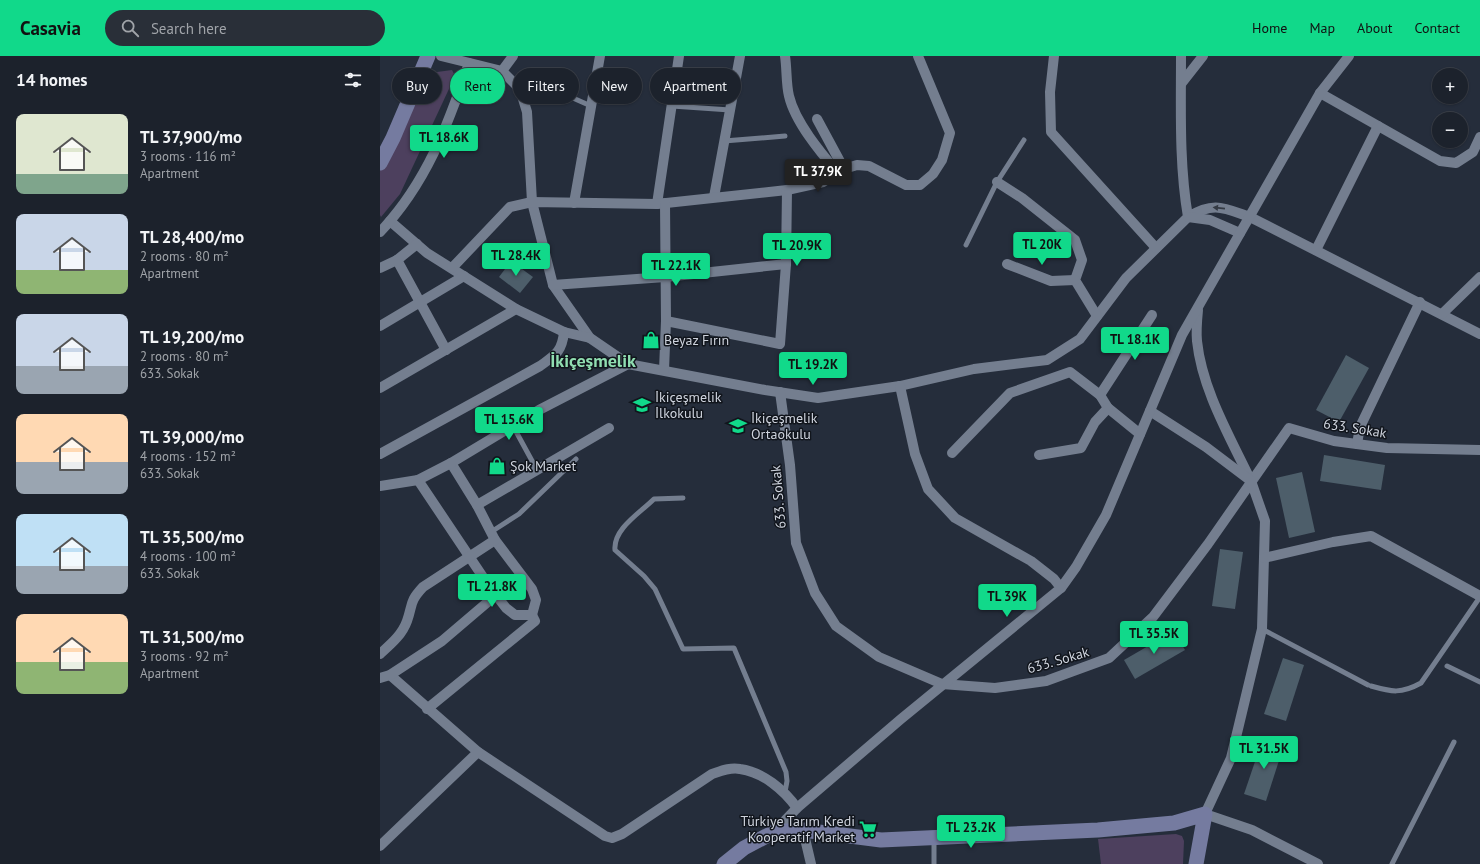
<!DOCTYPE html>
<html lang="en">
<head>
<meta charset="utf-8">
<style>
	:root { --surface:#1c222c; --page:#292f38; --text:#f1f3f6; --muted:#a0a4a9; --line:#3a3f48; --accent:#11d98a }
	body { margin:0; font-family:"PT Sans",sans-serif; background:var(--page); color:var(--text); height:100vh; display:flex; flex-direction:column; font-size:15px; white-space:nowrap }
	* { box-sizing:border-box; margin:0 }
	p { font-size:13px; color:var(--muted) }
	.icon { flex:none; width:22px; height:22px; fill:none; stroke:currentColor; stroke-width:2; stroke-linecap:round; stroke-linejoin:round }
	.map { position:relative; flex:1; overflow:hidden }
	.drawer { display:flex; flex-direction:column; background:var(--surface); width:380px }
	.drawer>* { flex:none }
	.hud { position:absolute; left:12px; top:12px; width:380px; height:36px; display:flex; gap:8px }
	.buttons { position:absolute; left:1052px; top:12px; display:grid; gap:8px }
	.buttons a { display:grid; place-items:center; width:36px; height:36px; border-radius:50%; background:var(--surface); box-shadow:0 1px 3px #0004,0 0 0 1px var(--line); font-size:20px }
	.price { position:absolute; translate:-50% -34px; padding:0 9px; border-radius:4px; background:var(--accent); color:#111; font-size:13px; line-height:26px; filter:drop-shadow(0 1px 2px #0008) }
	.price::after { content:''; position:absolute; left:50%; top:24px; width:12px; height:9px; margin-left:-6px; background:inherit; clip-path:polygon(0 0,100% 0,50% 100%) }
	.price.current { background:#222; color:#fff }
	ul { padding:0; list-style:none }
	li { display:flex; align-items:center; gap:12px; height:100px; padding:0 16px }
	li span { display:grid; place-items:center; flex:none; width:112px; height:80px; border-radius:8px; color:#555 }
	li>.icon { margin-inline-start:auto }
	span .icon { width:48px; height:48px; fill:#fffc; stroke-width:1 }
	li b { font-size:17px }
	h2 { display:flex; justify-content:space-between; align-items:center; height:48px; padding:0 16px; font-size:17px }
	.chip { padding:0 14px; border-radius:18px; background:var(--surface); box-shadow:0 1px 3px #0004,0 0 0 1px var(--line); font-size:14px; line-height:36px }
	.chip.current { background:var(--accent); color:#111 }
	header { display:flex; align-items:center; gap:24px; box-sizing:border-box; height:56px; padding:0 20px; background:var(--accent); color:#111 }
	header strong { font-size:19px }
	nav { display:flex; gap:22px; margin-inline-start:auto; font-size:14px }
	.search { width:280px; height:36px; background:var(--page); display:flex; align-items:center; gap:10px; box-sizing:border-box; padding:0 14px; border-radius:22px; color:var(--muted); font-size:15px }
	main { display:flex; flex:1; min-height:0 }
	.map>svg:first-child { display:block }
</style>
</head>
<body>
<header>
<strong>Casavia</strong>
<div class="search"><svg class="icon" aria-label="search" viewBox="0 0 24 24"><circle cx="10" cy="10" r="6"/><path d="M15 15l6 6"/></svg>Search here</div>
<nav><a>Home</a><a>Map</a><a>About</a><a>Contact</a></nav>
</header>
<main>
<section class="drawer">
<h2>14 homes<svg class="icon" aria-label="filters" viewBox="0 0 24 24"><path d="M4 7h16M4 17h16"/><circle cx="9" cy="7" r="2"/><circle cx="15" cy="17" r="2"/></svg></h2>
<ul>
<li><span style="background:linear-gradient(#dfe7d0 75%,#7fa58c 0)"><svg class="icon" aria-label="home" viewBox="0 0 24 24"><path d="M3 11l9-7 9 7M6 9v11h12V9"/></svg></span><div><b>TL 37,900/mo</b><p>3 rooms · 116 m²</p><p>Apartment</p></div></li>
<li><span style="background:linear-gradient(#c9d6e8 70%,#8fb573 0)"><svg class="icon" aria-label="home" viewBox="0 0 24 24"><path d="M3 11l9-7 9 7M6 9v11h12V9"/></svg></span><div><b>TL 28,400/mo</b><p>2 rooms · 80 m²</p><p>Apartment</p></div></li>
<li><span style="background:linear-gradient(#c9d6e8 65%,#9aa5b1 0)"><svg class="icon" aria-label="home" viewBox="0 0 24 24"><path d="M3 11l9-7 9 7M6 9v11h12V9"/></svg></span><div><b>TL 19,200/mo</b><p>2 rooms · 80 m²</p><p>633. Sokak</p></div></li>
<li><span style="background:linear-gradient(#ffd9b3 60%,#9aa5b1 0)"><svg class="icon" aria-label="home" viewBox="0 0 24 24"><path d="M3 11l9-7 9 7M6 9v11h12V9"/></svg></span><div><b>TL 39,000/mo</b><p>4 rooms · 152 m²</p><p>633. Sokak</p></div></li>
<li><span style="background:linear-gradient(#bfe0f5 65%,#9aa5b1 0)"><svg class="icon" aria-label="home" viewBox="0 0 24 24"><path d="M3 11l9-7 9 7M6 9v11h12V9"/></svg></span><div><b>TL 35,500/mo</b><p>4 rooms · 100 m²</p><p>633. Sokak</p></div></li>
<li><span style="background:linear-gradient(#ffd9b3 60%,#8fb573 0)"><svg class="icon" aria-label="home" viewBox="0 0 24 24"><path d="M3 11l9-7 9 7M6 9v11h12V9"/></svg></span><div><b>TL 31,500/mo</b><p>3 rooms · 92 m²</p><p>Apartment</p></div></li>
</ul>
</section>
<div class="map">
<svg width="1100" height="808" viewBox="0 0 1100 808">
	<rect width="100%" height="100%" fill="#252d3b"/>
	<g fill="#4d405e">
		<polygon points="72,14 75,20 20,138 1,161 0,159 0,114 45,25 57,16"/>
		<polygon points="796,778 802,780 804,785 803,808 721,808 718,783"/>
	</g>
	<g fill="#4d5e6a">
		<polygon points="131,205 153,221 140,237 119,221"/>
		<polygon points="966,299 989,312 959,366 936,354"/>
		<polygon points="944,399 1005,409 1001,434 940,425"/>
		<polygon points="922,416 935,476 909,482 896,422"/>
		<polygon points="840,493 863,496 855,553 832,550"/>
		<polygon points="794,575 805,594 755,623 744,604"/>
		<polygon points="903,602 924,609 906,665 884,658"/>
		<polygon points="883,682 904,689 886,745 864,738"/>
	</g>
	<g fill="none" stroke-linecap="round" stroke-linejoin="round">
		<g stroke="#747e8f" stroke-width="5">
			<polyline points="140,33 151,28 159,27 211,50"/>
			<polyline points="292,50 350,54"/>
			<polyline points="344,85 405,80"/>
			<polyline points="586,189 617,126 644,84"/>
			<polyline points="133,370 157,414"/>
			<path d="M303,442L274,443C260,457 233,473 235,494L264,520L275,533L303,593L354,592L406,716L407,725L405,736"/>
			<polyline points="111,476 139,458 196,403"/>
			<polyline points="882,573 988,629"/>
			<polyline points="1067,610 1100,626"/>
			<path d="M991,630C1012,636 1021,638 1041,627L1100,541"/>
			<polyline points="554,783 554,808"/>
			<polyline points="1012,808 1074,686"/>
		</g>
		<g stroke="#747e8f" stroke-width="10">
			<path d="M61,0L122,15L140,33L147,56L152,146L173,229L210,282L248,308L385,334L438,342L520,330L594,313L667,304L700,283L746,222L808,161C799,108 801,54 801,0"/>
			<path d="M405,0C407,13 406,28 409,40C415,66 441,97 458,117"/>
			<polyline points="674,0 670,36 671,76 776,192"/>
			<polyline points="122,15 133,0"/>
			<polyline points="801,28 823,0"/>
			<polyline points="940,37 1060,105 1076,107 1093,96 1100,81"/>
			<polyline points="437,63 464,113"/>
			<polyline points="617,126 642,142 695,184 702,204 695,224 717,260"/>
			<polyline points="334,141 360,0"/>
			<polyline points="194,147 220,0"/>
			<polyline points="277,148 299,0"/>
			<path d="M808,161C834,145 844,152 870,161L1100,278"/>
			<polyline points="808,161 830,164 860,177"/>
			<polyline points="10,165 47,197 136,253 184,276 210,282"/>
			<path d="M0,176C46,128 68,69 89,7"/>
			<polyline points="936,194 998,70"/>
			<polyline points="17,204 66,294"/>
			<polyline points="627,208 671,225 695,224"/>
			<polyline points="0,212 17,204 37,188"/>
			<polyline points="72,212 130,151 152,146 277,148 407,134 443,126 464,113 477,109 489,110 526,129 540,129 553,118 562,104 570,77 538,0"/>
			<polyline points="173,229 285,221 406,208"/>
			<path d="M818,254C817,264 816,275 817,285C822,333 849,379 870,423"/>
			<polyline points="1062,258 1100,221"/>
			<polyline points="286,265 400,288 406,208 407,134"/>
			<polyline points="0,270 84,220"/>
			<polyline points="284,314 286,265 285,147"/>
			<polyline points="0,332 136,253"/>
			<polyline points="400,336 410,409 416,487 435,537 456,570 499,601 562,628 615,632 666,625 729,602 773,561 828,488 909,372 954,385 1007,392 1100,394"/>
			<polyline points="720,339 772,259"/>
			<polyline points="770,355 826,391 871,425 885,465 882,573 851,702 825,758 872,774 938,808"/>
			<polyline points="977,388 980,371 1040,246"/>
			<polyline points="572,397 630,337 690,316 720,339 728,352 760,378"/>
			<path d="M0,398L160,310C175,299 182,296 184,276"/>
			<polyline points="659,399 701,392 715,366 728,352"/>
			<polyline points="71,407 97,449 115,484 152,533 156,544 152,559"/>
			<polyline points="38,424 109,530 126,552 135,559 152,559 155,565 47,653"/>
			<polyline points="0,430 38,424 71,407 159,354 248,308"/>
			<polyline points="97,449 229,372"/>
			<polyline points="884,502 953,486 991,480 1100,540"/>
			<polyline points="681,532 696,511 726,459 802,279 940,37 969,0"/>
			<path d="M0,598C11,588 22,579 27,565C33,548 29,546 43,531L115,484"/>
			<path d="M10,619L98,696L225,780L232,782L242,778L332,718C341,715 350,711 360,713C383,716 404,734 417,752"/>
			<polyline points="0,622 10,619 62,585 116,539"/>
			<polyline points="423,774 431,808"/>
			<polyline points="394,776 417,752 521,663 681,532 674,523 651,505 575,462 548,433 535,398 520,330"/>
			<polyline points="0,790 98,696"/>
		</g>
		<g stroke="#757ba0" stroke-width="15">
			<polyline points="0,107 13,82 48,0"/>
			<polyline points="344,808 364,792 394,776 423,774 501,784 718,774 794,767 825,758 816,808"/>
		</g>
	</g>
	<defs><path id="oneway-solid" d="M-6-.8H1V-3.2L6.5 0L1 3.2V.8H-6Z"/></defs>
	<use fill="#343a44" href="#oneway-solid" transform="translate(839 152) rotate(-174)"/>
	<defs>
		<g id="shop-bare" transform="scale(1.38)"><path d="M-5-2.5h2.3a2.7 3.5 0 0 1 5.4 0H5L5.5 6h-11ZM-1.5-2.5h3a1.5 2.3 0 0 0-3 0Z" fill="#11d98a" stroke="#11151c" stroke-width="2.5" paint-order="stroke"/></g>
		<g id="school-bare" transform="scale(1.38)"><path d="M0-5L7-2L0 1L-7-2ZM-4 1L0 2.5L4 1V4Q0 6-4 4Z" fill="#11d98a" stroke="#11151c" stroke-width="2.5" paint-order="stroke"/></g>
		<g id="supermarket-bare" transform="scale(1.38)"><path d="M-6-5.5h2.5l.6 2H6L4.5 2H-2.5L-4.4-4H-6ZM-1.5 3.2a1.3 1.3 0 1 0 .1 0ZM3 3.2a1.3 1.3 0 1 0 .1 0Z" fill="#11d98a" stroke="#11151c" stroke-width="2.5" paint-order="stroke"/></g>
	</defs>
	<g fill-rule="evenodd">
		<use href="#shop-bare" x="271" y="284"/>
		<use href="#school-bare" x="262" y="349"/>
		<use href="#school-bare" x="358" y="370"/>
		<use href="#shop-bare" x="117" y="410"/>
		<use href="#supermarket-bare" x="488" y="773"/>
	</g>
	<g text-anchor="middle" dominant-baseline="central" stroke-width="3" stroke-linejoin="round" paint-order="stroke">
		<g font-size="14" fill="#ced3dd" stroke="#11151c" text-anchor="start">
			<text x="284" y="284">Beyaz Fırın</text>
			<text x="275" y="341">İkiçeşmelik<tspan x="275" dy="16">İlkokulu</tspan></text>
			<text x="371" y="362">İkiçeşmelik<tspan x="371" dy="16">Ortaokulu</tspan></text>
			<text x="130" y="410">Şok Market</text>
			<text x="475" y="765" text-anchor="end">Türkiye Tarım Kredi<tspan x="475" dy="16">Kooperatif Market</tspan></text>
		</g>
		<g font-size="14" fill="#ced3dd" stroke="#11151c">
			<text transform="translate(975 372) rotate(9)">633. Sokak</text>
			<text transform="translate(398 441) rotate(-95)">633. Sokak</text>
			<text transform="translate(678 604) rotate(-16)">633. Sokak</text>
		</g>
		<g font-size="18" font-weight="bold" fill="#90deb1" stroke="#11151c">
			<text x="213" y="304">İkiçeşmelik</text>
		</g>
	</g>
</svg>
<div class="buttons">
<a>+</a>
<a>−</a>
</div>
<b class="price" style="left:64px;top:103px">TL 18.6K</b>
<b class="price current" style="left:438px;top:137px">TL 37.9K</b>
<b class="price" style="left:662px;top:210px">TL 20K</b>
<b class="price" style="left:417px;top:211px">TL 20.9K</b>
<b class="price" style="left:136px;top:221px">TL 28.4K</b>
<b class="price" style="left:296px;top:231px">TL 22.1K</b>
<b class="price" style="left:755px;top:305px">TL 18.1K</b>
<b class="price" style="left:433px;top:330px">TL 19.2K</b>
<b class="price" style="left:129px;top:385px">TL 15.6K</b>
<b class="price" style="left:112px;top:552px">TL 21.8K</b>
<b class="price" style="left:627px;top:562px">TL 39K</b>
<b class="price" style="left:774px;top:599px">TL 35.5K</b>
<b class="price" style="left:884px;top:714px">TL 31.5K</b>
<b class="price" style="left:591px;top:793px">TL 23.2K</b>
<div class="hud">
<a class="chip">Buy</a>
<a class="chip current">Rent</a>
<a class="chip">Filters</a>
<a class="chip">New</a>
<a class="chip">Apartment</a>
</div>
</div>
</main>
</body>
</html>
